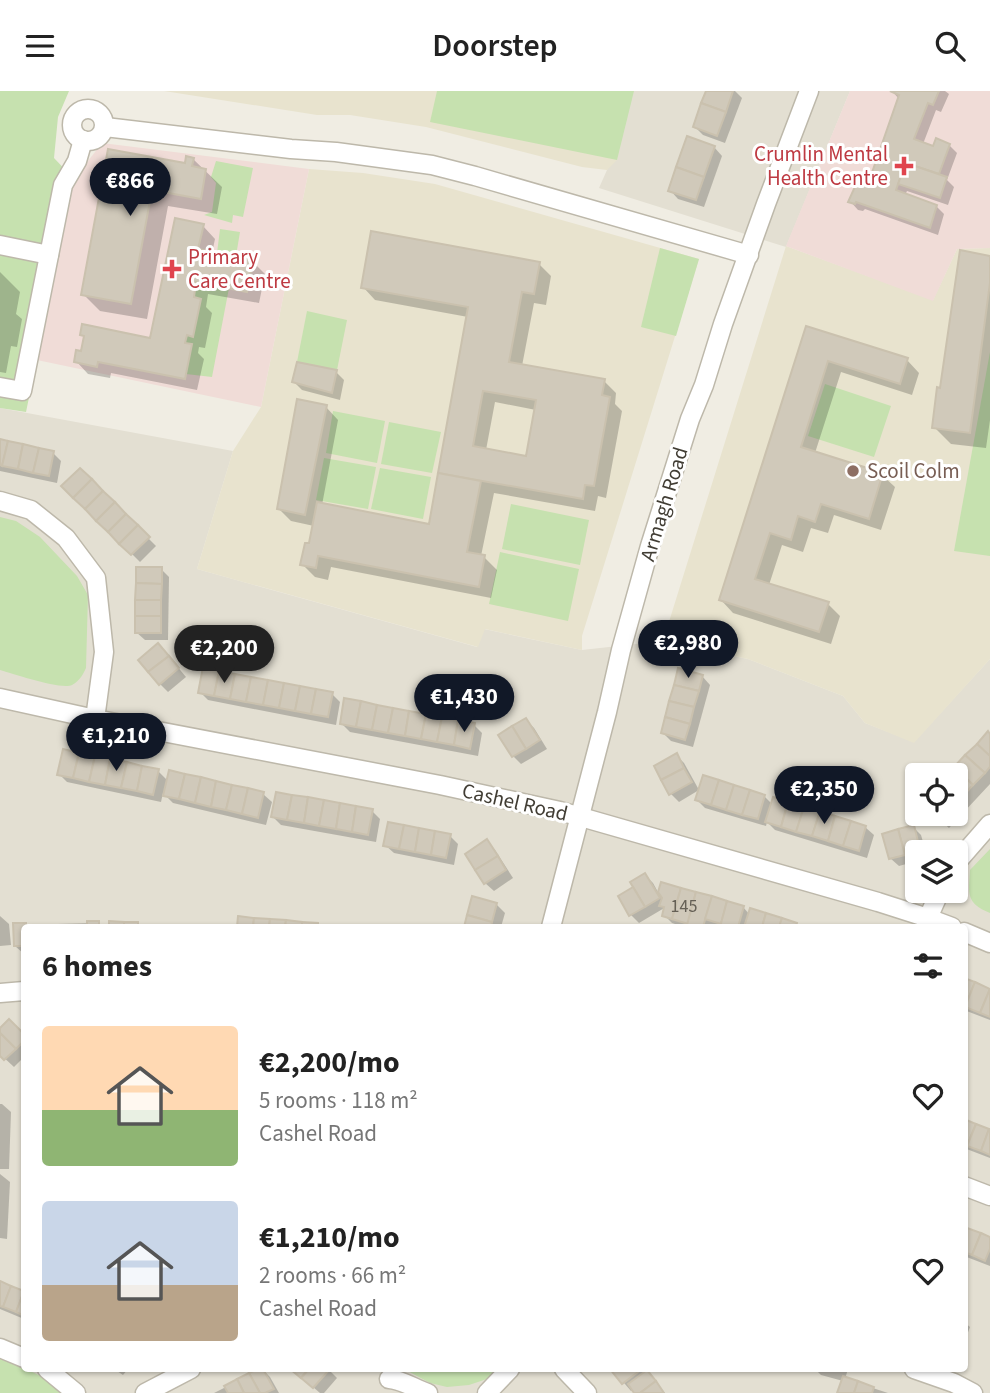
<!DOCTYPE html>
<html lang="en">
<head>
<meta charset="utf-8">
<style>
	:root { --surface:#fff; --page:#f6f6f6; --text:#222; --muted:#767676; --accent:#111827 }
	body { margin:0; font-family:"Source Sans 3",sans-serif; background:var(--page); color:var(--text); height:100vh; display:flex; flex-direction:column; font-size:26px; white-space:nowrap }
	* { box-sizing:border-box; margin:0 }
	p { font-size:23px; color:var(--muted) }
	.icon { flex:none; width:38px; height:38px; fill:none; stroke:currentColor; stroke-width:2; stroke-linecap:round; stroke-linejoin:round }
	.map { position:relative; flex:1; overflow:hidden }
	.details { position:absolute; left:21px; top:833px; width:947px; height:448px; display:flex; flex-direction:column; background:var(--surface); border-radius:7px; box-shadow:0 2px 5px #0004 }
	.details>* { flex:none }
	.controls { position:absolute; left:905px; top:672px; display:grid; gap:14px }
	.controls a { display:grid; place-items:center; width:63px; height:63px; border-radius:7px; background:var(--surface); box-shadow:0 2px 5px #0004; font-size:35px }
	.price { position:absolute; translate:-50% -60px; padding:0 16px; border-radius:24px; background:var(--accent); color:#fff; font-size:23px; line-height:46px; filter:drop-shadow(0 2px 4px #0008) }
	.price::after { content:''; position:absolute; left:50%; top:42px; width:21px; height:16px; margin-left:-10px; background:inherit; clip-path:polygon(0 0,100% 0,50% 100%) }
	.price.current { background:#222; color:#fff }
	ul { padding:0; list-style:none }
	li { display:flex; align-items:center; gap:21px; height:175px; padding:0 21px }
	li span { display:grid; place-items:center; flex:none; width:196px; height:140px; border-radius:7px; color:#555 }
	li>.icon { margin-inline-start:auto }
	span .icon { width:84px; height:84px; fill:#fffc; stroke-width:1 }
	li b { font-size:30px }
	h2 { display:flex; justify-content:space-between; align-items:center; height:84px; padding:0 21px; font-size:30px }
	header { display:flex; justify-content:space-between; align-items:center; height:91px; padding:0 21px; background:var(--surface); font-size:32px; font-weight:600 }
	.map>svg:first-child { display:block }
</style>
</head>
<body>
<header><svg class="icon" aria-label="menu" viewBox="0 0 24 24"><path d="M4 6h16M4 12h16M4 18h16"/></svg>Doorstep<svg class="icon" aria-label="search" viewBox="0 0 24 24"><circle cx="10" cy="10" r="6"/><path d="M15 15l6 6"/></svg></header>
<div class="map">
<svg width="990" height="1302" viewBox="0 0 990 1302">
	<rect width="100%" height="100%" fill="#f0ede3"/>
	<g fill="#e3dfd2" fill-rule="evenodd">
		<polygon points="631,0 850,0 786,156 599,97 607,79"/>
		<path d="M0,317L233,360L197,478L477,556L484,538L582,559L663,550L748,568L843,605L865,632L914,651L990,568V1302H0ZM917,684H956V723H917ZM917,761H956V800H917ZM24,836H964V1278H24Z"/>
	</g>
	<g fill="#e8e3ce">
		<polygon points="164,0 631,0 617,69 607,79 582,76 426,36 350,24 317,24"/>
		<polygon points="309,78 363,82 435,93 699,168 582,545 582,559 485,538 478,556 197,478 233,360 261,316"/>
		<polygon points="786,155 933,209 957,158 990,157 990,568 914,652 865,632 843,605 748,568 663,550"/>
	</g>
	<g fill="#f0dcd7">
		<polygon points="850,0 990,0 990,157 957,158 933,210 786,155"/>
		<polygon points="102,52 309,78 261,316 37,269 74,88"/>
	</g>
	<g fill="#c6e1af">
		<polygon points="0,0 69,0 58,26 54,67 74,88 26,321 0,317"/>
		<polygon points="437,0 634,0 617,69 430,31"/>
		<polygon points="216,70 253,77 243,126 233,124 232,132 204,124 212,121 216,92 211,86"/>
		<polygon points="220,138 240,141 236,165 217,162"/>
		<polygon points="660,157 699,168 676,245 641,236"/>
		<polygon points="196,191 229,197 212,286 186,283 192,254 185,252 187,244 193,246 201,208 194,206"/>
		<polygon points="307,220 347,229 337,279 297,271"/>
		<polygon points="990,261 990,465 954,460"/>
		<polygon points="825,293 891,315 874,366 808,345"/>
		<polygon points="333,320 385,330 377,372 326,362"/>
		<polygon points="389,331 441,341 432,382 381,373"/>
		<polygon points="324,367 376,376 368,418 316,409"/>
		<polygon points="380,377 431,386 423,428 371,418"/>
		<polygon points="511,413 589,429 580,474 502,458"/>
		<path d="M0,426L16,430L40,446L77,485L88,504L86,577C83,584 79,590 72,594C61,599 14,583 0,579Z"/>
		<polygon points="500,461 579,478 568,530 489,513"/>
		<path d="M990,758V822C965,812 969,802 970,779Z"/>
		<polygon points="0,1268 26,1278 49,1289 61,1302 0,1302"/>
		<polygon points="404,1278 498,1278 490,1287 469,1294 447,1296 430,1292"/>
	</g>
	<g fill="#0003" fill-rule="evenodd">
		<polygon points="708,0 735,0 742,7 725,52 703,44 695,36"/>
		<polygon points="892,0 945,0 949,3 941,21 936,19 923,53 934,57 949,54 957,62 947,89 954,96 948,114 907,100 905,104 936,115 944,123 938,144 865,118 863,120 858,119 850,110 869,95 899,8"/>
		<polygon points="714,56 722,65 704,116 678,108 670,99"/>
		<polygon points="109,60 186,74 193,68 222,96 217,123 168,115 147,228 100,220 83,203"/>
		<polygon points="203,135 215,148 212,162 253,171 265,183 259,212 208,203 206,216 212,222 205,257 199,256 198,262 204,268 197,299 111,282 110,287 88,283 76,270 82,262 85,247 82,244 151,249"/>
		<polygon points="990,167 990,329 986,357 951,353 934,336 942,299"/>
		<path d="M539,173L551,185L546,214L534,212L522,275L604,290L616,302L615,313L622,320L606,407L598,405L595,420L494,402L481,465L484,466L497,479L491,507L331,476L328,489L315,486L302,473L310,455L314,435L291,430L279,418L326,316L338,329L322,414L430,435L468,226L375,209L363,196ZM495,311L536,319L528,367L486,359Z"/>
		<polygon points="0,181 20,201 16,223 22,228 17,256 11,255 6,282 0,281"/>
		<polygon points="808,237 907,269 919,282 912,304 841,281 815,362 882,384 895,396 881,439 834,424 828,442 811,437 803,461 782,454 769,494 828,513 840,525 831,553 733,522 721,509"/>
		<polygon points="336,281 344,289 340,309 302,299 294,291"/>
		<polygon points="0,350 53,362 61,370 57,392 0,380"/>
		<polygon points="80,379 156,455 140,471 64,395"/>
		<polygon points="161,478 169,486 168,549 145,549 136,541"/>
		<polygon points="166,562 186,586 168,601 160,593"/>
		<polygon points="702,585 710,594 693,656 671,650 663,642"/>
		<polygon points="200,601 332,603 340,611 336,634 208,609"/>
		<polygon points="526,629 534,637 547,658 521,673 513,665"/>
		<polygon points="341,632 474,634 482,642 478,665 350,641"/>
		<polygon points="988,643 990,645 990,693 949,737 934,723 956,723 956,684 949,684"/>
		<polygon points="676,664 684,672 699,699 679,711 671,703"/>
		<polygon points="158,680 168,690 263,703 272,711 266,734 173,712 163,702 161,711 67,691 59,683"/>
		<polygon points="764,705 772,713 865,736 874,744 867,767 775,739 767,731 766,735 705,717 697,709"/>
		<polygon points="372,720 380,728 376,751 281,734 273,726"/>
		<polygon points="913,736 921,744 926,761 917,761 917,770 899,775 890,767"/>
		<polygon points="450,745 458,753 454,774 394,762 385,754"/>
		<polygon points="487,751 495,759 513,787 494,800 485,792"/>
		<polygon points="645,784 653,792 659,803 743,816 750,824 752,820 807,836 684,836 672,832 664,824 666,816 639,832 631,824 635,797"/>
		<polygon points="473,807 496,813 505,822 501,836 466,836"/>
		<polygon points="0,825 9,833 11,854 0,855"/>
		<polygon points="239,827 334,835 335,836 238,836"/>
		<polygon points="99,832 103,836 24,836 24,863 15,855 15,834"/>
		<polygon points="111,832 218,836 111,836"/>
		<polygon points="964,889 990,899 990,929 964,919"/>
		<polygon points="9,930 24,945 24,966 14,976 0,963 0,940"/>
		<polygon points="0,1013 2,1013 11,1021 9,1078 0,1078"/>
		<polygon points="964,1030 990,1040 990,1067 964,1057"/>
		<polygon points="0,1083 10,1091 7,1148 0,1147"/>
		<polygon points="964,1138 990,1148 990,1175 964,1165"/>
		<polygon points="0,1192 24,1202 24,1228 0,1218"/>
		<polygon points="964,1231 970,1236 964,1252"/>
		<polygon points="114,1278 128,1278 123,1284"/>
		<polygon points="262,1278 270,1286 279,1302 214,1302"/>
		<polygon points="292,1278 328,1278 337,1287 324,1302 320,1302"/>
		<polygon points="612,1278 647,1278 651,1285 665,1302 636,1302 634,1298 631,1300"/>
		<polygon points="815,1278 848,1278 845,1288 888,1302 839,1302 843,1290 821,1284"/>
	</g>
	<g fill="#d0c9ba" stroke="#cac1ae" stroke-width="2" fill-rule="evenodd">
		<polygon points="706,0 733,0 726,21 701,12"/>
		<polygon points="890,0 939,0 933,14 928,12 914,48 933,55 936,47 950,53 939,83 906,72 896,99 937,114 930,137 856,111 855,113 848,111 858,89 868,93 899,4"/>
		<polygon points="701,12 726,21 717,45 693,36"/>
		<polygon points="687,45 715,55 704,86 676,76"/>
		<polygon points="108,58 185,72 186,65 194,67 192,75 206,78 201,108 152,99 131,213 81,204"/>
		<polygon points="906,72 947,86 940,107 898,93"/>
		<polygon points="676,76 704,86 696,109 668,100"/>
		<polygon points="175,127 204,133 198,158 253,169 247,201 196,191 194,206 201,208 193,246 187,244 185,252 192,253 185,288 98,271 97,276 74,271 76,259 81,260 84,245 80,244 82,233 150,247"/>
		<path d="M371,140L540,171L534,203L522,201L509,271L605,288L602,304L610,306L594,395L585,394L583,408L438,382L468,216L361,197ZM483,300L536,309L526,365L473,355Z"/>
		<polygon points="960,159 990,165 990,192 970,342 932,337 937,296 940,297"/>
		<polygon points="806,235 908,267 900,293 828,270 801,356 883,382 869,428 821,413 815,431 798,425 791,449 770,442 755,488 829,511 819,541 719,509"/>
		<polygon points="297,271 337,279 332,302 292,291"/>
		<polygon points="297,308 327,314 305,424 277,418"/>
		<polygon points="0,348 8,350 2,375 0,374"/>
		<polygon points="8,350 23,353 18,378 2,375"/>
		<polygon points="23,353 39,357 33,382 18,378"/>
		<polygon points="39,357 54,360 49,385 33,382"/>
		<polygon points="80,377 92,388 73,407 61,395"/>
		<polygon points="438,382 481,390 467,461 485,464 479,496 318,465 316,477 300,474 305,452 309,452 317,411 429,433"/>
		<polygon points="92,388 103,400 85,418 73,407"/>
		<polygon points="103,400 115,411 96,430 85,418"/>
		<polygon points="115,411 126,423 108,441 96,430"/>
		<polygon points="126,423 138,434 119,453 108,441"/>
		<polygon points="138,434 150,446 131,464 119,453"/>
		<polygon points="136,476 162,476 162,493 136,492"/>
		<polygon points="136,492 162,493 161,509 135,509"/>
		<rect x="135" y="509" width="26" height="16"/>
		<rect x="135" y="525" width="26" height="17"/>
		<polygon points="158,552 169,565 148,581 138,569"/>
		<polygon points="169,565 179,577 159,594 148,581"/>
		<polygon points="203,576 219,580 214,605 198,602"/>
		<polygon points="678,577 703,584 699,600 674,594"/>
		<polygon points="219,580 235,583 230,608 214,605"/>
		<polygon points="235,583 251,586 246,611 230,608"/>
		<polygon points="251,586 268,589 263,614 246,611"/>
		<polygon points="268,589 284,592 279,617 263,614"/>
		<polygon points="284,592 300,595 295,620 279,617"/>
		<polygon points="674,594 699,600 694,616 669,610"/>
		<polygon points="300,595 316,598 311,623 295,620"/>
		<polygon points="316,598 333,601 328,626 311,623"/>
		<polygon points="344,607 361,610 356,636 340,633"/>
		<polygon points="361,610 377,614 372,639 356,636"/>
		<polygon points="669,610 694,616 690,633 665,626"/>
		<polygon points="377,614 393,617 388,642 372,639"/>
		<polygon points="393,617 409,620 405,645 388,642"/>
		<polygon points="409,620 426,623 421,648 405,645"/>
		<polygon points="426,623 442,626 437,651 421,648"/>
		<polygon points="442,626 458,629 454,654 437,651"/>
		<polygon points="665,626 690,633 685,649 661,642"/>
		<polygon points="526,627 540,649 526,658 512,635"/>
		<polygon points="458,629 475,632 470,658 454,654"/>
		<polygon points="512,635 526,658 512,666 498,644"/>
		<polygon points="988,640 990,643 990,665 977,653"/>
		<polygon points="977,653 990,665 990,676 985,682 965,664"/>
		<polygon points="63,658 79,662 73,687 57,684"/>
		<polygon points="79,662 95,665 89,691 73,687"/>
		<polygon points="677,662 684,677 661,689 654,675"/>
		<polygon points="965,664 985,682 973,694 954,676"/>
		<polygon points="95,665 110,668 105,694 89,691"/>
		<polygon points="110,668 127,671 121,697 105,694"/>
		<polygon points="127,671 142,675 137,700 121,697"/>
		<polygon points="142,675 159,678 153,704 137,700"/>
		<polygon points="954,676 973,694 962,706 956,700 956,684 947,684"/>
		<polygon points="684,677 692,691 669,704 661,689"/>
		<polygon points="169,679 185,683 179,708 163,705"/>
		<polygon points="185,683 201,686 195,712 179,708"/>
		<polygon points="703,684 719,689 711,714 695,709"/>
		<polygon points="201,686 216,690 211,716 195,712"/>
		<polygon points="719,689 734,694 726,719 711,714"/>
		<polygon points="216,690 232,694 226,719 211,716"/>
		<polygon points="232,694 248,697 242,723 226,719"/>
		<polygon points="734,694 750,699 742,724 726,719"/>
		<polygon points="248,697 264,701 258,727 242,723"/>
		<polygon points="750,699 765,704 758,728 742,724"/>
		<polygon points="276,701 292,704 287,729 271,726"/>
		<polygon points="292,704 308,706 304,732 287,729"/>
		<polygon points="308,706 324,709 319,735 304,732"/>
		<polygon points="773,706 788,711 781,736 765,731"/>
		<polygon points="324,709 340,712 336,738 319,735"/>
		<polygon points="788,711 804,716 796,741 781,736"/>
		<polygon points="340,712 356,715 352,741 336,738"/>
		<polygon points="356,715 373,718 368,744 352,741"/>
		<polygon points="804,716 820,720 812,745 796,741"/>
		<polygon points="820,720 835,725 828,750 812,745"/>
		<polygon points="835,725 851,730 843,755 828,750"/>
		<polygon points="851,730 866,735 859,760 843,755"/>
		<polygon points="388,731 404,734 399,758 383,755"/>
		<polygon points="404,734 419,737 415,761 399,758"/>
		<polygon points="914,734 920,759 905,764 898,738"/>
		<polygon points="419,737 435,740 431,764 415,761"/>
		<polygon points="898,738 905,764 889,768 882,743"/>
		<polygon points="435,740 451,743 446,767 431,764"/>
		<polygon points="487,748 498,765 475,779 465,763"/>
		<polygon points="498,765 506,779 484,793 475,779"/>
		<polygon points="645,782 660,807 645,816 630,791"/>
		<polygon points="661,791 681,797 672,828 662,825 664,816 659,815 662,807 658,801"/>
		<polygon points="633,796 645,816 629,825 618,805"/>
		<polygon points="681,797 696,801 688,833 672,828"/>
		<polygon points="696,801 712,805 703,836 687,834"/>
		<polygon points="472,805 497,812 492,831 467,824"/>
		<polygon points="712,805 727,810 721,833 705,828"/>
		<polygon points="727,810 744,815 738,836 720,836"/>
		<polygon points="750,817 766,822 762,836 744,836"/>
		<polygon points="766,822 782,827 779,836 762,836"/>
		<polygon points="467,824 492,831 491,836 464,836"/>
		<polygon points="238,825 254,827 253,836 237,836"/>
		<polygon points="254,827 270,828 269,836 253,836"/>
		<polygon points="782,827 797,832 796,836 779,836"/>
		<polygon points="270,828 286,829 285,836 269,836"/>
		<polygon points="286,829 302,831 302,836 285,836"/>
		<rect x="87" y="830" width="12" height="6"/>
		<polygon points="109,830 124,831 124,836 109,836"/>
		<rect x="124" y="831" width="14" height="5"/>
		<polygon points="302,831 318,832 318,836 302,836"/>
		<polygon points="13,832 26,832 24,855 14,855"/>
		<polygon points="964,887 975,891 965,916 964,915"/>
		<polygon points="975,891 990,898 980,922 965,916"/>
		<polygon points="990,898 990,926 980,922"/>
		<polygon points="9,928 24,943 24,950 16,958 0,942 0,937"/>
		<polygon points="0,942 16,958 4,969 0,965"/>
		<polygon points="964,1028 976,1033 967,1055 964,1053"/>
		<polygon points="976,1033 989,1038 981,1060 967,1055"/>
		<polygon points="989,1038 990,1038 990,1064 981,1060"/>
		<polygon points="967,1137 981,1142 972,1164 964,1161 964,1145"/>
		<polygon points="981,1142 990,1146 990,1158 985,1170 972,1164"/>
		<polygon points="0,1190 11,1195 3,1216 0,1215"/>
		<polygon points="11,1195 24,1200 16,1221 3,1216"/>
		<polygon points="24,1200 24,1225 16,1221"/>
		<polygon points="258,1278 263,1278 274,1298 265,1302 260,1302 249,1282"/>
		<polygon points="290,1278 309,1278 301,1287"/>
		<polygon points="309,1278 330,1278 313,1297 301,1287"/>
		<polygon points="610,1278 642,1278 622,1293"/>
		<polygon points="647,1279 656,1290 640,1302 634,1302 628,1293"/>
		<polygon points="249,1282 260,1302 244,1302 237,1288"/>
		<polygon points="843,1285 858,1290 854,1302 837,1302"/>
		<polygon points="237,1288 244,1302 228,1302 224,1295"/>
		<polygon points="656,1290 664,1302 640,1302"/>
		<polygon points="858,1290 874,1296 872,1302 854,1302"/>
	</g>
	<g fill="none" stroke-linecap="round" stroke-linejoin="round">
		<g stroke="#bdb8aa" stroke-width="21">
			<g id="street">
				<circle cx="88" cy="34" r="16"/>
				<polyline points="105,36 291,58 336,61 432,74 475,85 749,164"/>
				<polyline points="0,154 49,164"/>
				<polyline points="0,296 22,300 63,94 77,70 83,49"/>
				<polyline points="0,410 31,419 66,447 96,487 104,561 95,628"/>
				<polyline points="0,607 95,628 440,694 560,720 878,811 928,827 952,836"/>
				<polyline points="956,772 990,733"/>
				<polyline points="928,827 940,800"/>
				<polyline points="551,836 607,621 621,559 650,455 690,328 704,294 723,233 766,113 809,0"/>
				<polyline points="964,841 990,852"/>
				<polyline points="0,902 24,900"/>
				<polyline points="964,1095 990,1105"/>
				<polyline points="0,1257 24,1267"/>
				<polyline points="47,1278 76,1302"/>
				<polyline points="564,1278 587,1302"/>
				<polyline points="914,1278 954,1292 973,1302"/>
				<path d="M389,1288C403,1289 415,1298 428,1302"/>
				<polyline points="145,1302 191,1278"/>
				<polyline points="487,1302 510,1278"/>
			</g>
		</g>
		<use href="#street" stroke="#fff" stroke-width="18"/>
	</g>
	<g fill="#e0444e" stroke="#fff" stroke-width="2.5">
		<path d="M900.5 64.5h7v7h7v7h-7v7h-7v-7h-7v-7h7z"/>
		<path d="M168.5 167.5h7v7h7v7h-7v7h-7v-7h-7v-7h7z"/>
	</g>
	<circle fill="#8d6e63" stroke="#fff" stroke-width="2.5" cx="853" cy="380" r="7"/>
	<g text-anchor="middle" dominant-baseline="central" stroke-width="6" stroke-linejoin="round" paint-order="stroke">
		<g font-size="18" fill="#656056">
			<text x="684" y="815">145</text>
		</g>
		<g font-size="21" fill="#be3a42" stroke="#fff" text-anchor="end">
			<text x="888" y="63">Crumlin Mental<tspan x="888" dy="24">Health Centre</tspan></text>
			<text x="188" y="166" text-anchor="start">Primary<tspan x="188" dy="24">Care Centre</tspan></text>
		</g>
		<g font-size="21" fill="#785e54" stroke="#fff" text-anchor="start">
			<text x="867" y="380">Scoil Colm</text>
		</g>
		<g font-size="21" fill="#413d34" stroke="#fff">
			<text transform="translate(664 413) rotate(-73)">Armagh Road</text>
			<text transform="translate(515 711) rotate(13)">Cashel Road</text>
		</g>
	</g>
</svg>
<div class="controls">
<a><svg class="icon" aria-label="locate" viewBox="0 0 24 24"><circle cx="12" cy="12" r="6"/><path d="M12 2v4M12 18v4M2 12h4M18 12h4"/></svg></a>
<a><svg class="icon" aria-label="layers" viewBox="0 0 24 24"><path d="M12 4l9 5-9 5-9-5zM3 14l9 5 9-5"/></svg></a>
</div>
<b class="price" style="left:130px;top:127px">€866</b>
<b class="price" style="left:688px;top:589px">€2,980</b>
<b class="price current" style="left:224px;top:594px">€2,200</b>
<b class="price" style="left:464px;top:643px">€1,430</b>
<b class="price" style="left:116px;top:682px">€1,210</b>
<b class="price" style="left:824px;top:735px">€2,350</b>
<section class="details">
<h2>6 homes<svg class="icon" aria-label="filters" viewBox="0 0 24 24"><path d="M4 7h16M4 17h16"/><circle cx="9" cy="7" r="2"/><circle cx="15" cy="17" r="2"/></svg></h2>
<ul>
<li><span style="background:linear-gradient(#ffd9b3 60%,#8fb573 0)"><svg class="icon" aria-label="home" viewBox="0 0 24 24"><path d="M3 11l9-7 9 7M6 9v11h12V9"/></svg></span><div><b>€2,200/mo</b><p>5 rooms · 118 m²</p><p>Cashel Road</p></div><svg class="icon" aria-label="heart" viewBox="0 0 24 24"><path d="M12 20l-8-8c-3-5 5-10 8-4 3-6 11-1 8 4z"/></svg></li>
<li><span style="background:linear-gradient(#c9d6e8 60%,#b9a48a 0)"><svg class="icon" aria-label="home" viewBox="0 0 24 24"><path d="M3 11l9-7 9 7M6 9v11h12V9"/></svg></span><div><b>€1,210/mo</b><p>2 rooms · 66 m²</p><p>Cashel Road</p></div><svg class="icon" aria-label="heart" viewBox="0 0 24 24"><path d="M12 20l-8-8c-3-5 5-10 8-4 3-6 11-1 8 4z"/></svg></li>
</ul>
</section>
</div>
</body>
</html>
